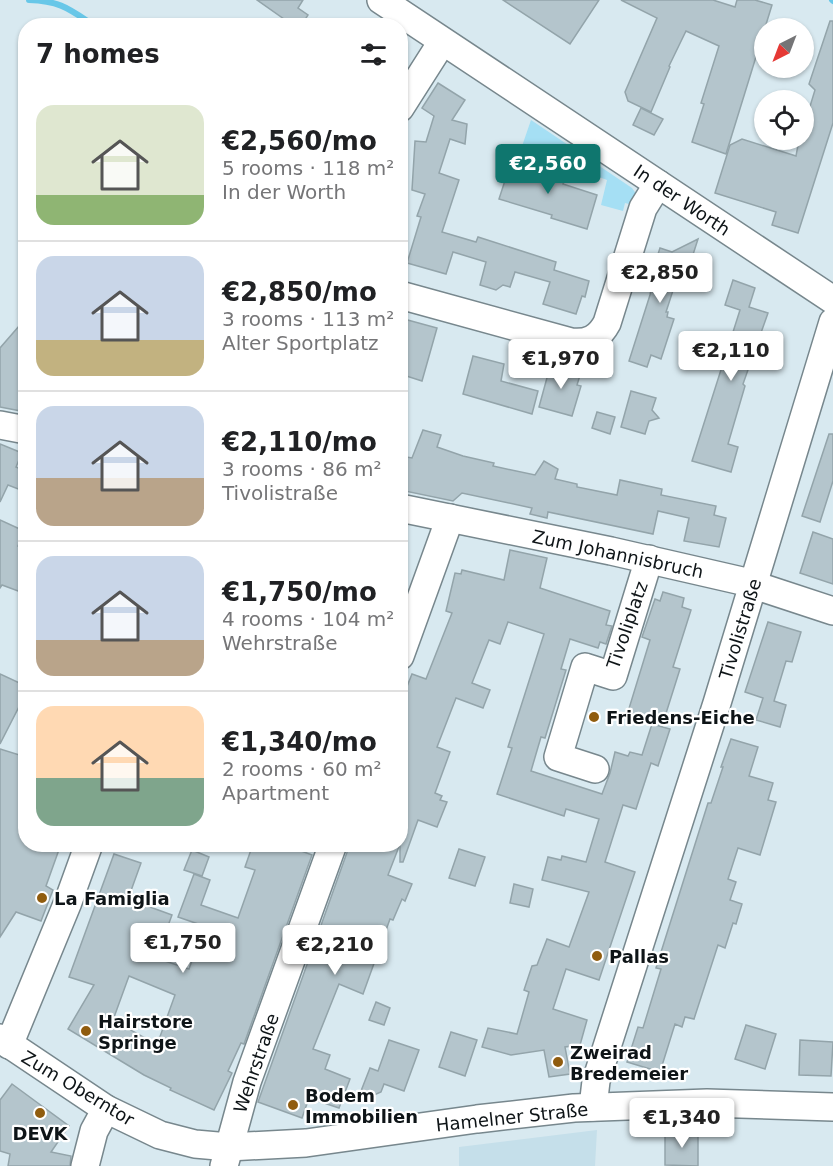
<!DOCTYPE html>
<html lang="en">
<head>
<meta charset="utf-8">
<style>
	:root { --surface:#fff; --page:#f6f6f6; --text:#202124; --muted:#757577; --line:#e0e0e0; --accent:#0f766e }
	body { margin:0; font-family:"DejaVu Sans",sans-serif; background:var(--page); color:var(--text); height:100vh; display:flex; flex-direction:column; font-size:22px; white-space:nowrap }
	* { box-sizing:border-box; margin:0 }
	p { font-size:20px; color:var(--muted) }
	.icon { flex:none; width:33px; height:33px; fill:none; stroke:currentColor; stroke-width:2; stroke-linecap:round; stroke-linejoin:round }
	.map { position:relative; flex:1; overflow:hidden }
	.drawer { position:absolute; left:18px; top:18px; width:390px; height:834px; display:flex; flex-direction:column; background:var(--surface); border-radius:24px; box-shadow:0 2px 4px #0004 }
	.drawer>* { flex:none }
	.needle { width:39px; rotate:222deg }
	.controls { position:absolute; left:754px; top:18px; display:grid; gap:12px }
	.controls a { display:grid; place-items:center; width:60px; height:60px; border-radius:50%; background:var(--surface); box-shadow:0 2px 4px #0004; font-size:30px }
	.price { position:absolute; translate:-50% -51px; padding:0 14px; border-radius:6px; background:#fff; color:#222; font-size:20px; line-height:39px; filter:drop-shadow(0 2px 3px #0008) }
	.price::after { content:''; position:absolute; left:50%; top:36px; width:18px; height:14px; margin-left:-9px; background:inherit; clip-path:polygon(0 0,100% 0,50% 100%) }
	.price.active { background:var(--accent); color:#fff }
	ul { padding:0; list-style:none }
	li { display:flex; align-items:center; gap:18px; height:150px; padding:0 18px }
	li+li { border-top:2px solid var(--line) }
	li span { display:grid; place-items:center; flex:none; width:168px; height:120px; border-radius:18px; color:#555 }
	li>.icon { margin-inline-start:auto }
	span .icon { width:72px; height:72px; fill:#fffc; stroke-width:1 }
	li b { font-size:26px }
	h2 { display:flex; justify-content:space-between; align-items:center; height:72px; padding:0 18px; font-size:26px }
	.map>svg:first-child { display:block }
</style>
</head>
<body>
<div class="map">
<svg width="833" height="1166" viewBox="0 0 833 1166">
	<rect width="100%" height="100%" fill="#d8e9f0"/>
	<polygon fill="#c5dfea" points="597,1130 595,1166 459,1166 459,1147"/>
	<polygon fill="#a5dff4" points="531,120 632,188 637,195 637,206 625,203 623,211 601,205 607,180 521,149"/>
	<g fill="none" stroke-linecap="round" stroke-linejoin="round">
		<g stroke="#68c7e8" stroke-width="6">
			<path d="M29,0C61,1 69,9 95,26"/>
			<polyline points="832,0 833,1"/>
		</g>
	</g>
	<g fill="#b4c5cc" stroke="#93a4aa" stroke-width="1.5" fill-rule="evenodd">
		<polygon points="257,0 303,0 298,8 308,15 301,26 294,26"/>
		<polygon points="503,0 599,0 570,44"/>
		<polygon points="621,0 713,0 735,7 737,0 755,0 772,5 726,154 692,142 704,104 701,103 719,46 686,31 669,66 670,67 651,112 628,101 625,92 657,18"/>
		<polygon points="830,21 833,21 833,123 798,233 772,225 776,212 715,193 730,145 742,139 796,156 799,140 804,140 804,126 815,90 809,84"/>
		<polygon points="438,83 465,100 452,120 467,124 465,144 450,139 439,173 459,180 442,232 476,242 478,237 556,262 554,270 589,281 585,297 582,296 576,314 543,304 550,282 515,272 510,287 503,285 496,290 480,285 486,262 453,252 446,274 407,263 421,217 417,216 425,194 412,190 415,141 426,142 434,116 422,108"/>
		<polygon points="641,108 663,119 654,135 633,125"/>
		<polygon points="511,162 565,178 563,184 597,195 587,229 551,218 552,215 499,199"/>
		<polygon points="698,239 690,264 683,267 680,277 677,278 666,312 668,312 667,317 674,319 661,359 651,355 647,367 629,361 650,295 653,280 650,279 660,248 672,252"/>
		<polygon points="733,280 755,288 749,307 768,313 743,384 745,386 728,444 738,447 731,472 692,461 740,310 725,305"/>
		<polygon points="26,318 26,412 0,407 0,348"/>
		<polygon points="404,319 437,328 422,381 400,374 400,331"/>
		<polygon points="473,356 504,364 501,381 538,391 532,414 463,394"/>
		<polygon points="551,363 581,372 577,385 581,386 572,416 539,407"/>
		<polygon points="631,391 656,398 652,410 659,418 649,421 645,434 621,427"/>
		<polygon points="597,412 615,417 610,434 592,428"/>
		<polygon points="423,430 441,435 437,447 463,456 494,463 493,466 535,475 544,461 558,469 555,479 577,484 577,487 617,495 620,480 662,489 661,495 716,506 714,515 726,518 719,547 684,541 689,518 658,511 653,534 548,512 547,518 530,514 532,508 462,493 453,501 400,490 400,456 412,458"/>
		<polygon points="829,434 833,434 833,481 820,522 802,516"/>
		<polygon points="0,444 22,453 16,467 26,471 26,492 8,485 0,502"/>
		<polygon points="0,520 24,531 18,546 26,549 26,594 2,585 0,588"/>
		<polygon points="813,532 833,539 833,584 800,573"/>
		<polygon points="510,550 547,558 540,588 610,611 606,625 612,626 606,644 600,642 598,648 570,639 561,669 566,670 545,738 541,737 531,771 602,794 610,773 615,752 628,756 630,752 642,755 652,724 670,729 658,766 651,763 636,809 623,805 605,862 635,872 599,980 566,969 553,1009 587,1020 580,1045 565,1047 570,1074 549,1077 544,1050 511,1055 482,1047 488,1028 517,1034 529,992 524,990 532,966 537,965 547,939 569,947 589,892 542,880 548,857 561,860 562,856 586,862 599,819 566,809 564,816 497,794 512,748 508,747 544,634 508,622 500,644 489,640 472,683 490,690 483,708 456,698 437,747 450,752 435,793 442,796 440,800 447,802 437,827 418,820 403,862 400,862 400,704 412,674 426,679 452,613 446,611 455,573 461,574 462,570 504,580"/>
		<polygon points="663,592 684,598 682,607 691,610 673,667 680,669 662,726 627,715 650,640 642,637 655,599 660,601"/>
		<polygon points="768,622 801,632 792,662 786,661 774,701 786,705 780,727 756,720 763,698 745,692"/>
		<polygon points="0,674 26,686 26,693 0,744"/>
		<polygon points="731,739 758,747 749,776 773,783 768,800 776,802 760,855 738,848 728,879 736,882 730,900 742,904 736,924 733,923 725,948 718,945 694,1019 685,1017 682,1027 675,1024 660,1072 627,1062 638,1027 643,1028 661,969 656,968 708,803 711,803 723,767 721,767"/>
		<polygon points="0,749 26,757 26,844 61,844 46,886 53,890 41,921 16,912 0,937"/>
		<path d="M253,844H283L312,855L244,1044L241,1043L228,1071L232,1073L214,1110L170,1090L171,1088L144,1075L68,1029L94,985L69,977L114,854L141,863L128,899L172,915L156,958L189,969L204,926L178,917L194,874L210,880L201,905L238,918L255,870L245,867ZM129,976L175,995L157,1045L113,1020Z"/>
		<polygon points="350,844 400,844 388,875 412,884 405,901 402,899 393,920 390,919 363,994 339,984 313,1049 330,1055 325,1069 350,1079 339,1108 309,1098 302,1118 258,1102"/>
		<polygon points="459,849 485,857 475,886 449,878"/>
		<polygon points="192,850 209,857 202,876 184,870"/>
		<polygon points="514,884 533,889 529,907 510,903"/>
		<polygon points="376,1002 390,1008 384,1025 369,1020"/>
		<polygon points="746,1025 776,1034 765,1069 735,1059"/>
		<polygon points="451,1032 477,1040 465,1076 439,1067"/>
		<polygon points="389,1040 419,1050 404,1091 384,1084 381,1092 374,1095 361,1091 370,1068 378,1071"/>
		<polygon points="800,1040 833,1042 831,1076 799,1075"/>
		<polygon points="12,1084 69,1126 51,1152 71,1156 70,1166 8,1166 10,1154 0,1151 0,1100"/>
		<polygon points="665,1132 698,1132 698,1166 665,1165"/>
	</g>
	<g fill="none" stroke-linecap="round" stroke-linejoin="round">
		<g stroke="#77878d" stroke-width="30">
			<g id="minor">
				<polyline points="381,0 833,300"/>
				<polyline points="400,108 442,42"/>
				<path d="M400,295L571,342C588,344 599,338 607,323L643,208L658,184"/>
				<polyline points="0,425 26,430"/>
				<polyline points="400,508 611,551 742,581 833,611"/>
				<polyline points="400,656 450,518"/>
				<polyline points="595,769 558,757 585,667 613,676 649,559"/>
				<polyline points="0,1038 106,1109 160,1135 195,1144 229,1147 306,1143 477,1119 574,1108 707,1103 833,1107"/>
				<polyline points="9,1045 68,902 89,844"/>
				<polyline points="593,1107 596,1081 717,703 833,322"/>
				<polyline points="85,1166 94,1131 106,1109"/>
				<polyline points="224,1166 247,1082 333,844"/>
			</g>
		</g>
		<use href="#minor" stroke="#fff" stroke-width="27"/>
	</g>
	<g fill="#905c0e" stroke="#fff" stroke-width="2">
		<circle cx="594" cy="717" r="6"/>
		<circle cx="42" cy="898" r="6"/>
		<circle cx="597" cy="956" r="6"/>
		<circle cx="86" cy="1031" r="6"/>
		<circle cx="558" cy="1062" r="6"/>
		<circle cx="293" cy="1105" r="6"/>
		<circle cx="40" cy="1113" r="6"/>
	</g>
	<g text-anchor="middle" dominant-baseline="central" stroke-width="4.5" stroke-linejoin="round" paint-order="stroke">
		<g font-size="18" fill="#0e1417" stroke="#fff">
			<text transform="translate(682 200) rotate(34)">In der Worth</text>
			<text transform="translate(618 554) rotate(12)">Zum Johannisbruch</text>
			<text transform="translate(627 625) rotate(-71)">Tivoliplatz</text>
			<text transform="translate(740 629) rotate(-73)">Tivolistraße</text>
			<text transform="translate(256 1063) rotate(-71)">Wehrstraße</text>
			<text transform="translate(78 1088) rotate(31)">Zum Oberntor</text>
			<text transform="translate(512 1117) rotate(-6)">Hamelner Straße</text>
		</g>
		<g font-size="18" font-weight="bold" fill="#0e1417" stroke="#fff" text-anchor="start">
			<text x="606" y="717">Friedens-Eiche</text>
			<text x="54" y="898">La Famiglia</text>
			<text x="609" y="956">Pallas</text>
			<text x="98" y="1021">Hairstore<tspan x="98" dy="21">Springe</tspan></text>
			<text x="570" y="1052">Zweirad<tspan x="570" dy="21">Bredemeier</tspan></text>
			<text x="305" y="1095">Bodem<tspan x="305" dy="21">Immobilien</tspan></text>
			<text x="40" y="1133" text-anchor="middle">DEVK</text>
		</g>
	</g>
</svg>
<div class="controls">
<a><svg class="needle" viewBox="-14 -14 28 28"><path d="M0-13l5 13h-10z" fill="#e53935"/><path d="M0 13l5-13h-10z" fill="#757577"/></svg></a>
<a><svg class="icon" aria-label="locate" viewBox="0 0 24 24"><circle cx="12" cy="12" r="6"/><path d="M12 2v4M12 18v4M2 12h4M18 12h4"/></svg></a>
</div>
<b class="price active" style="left:548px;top:195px">€2,560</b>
<b class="price" style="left:660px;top:304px">€2,850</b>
<b class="price" style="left:731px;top:382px">€2,110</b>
<b class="price" style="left:561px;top:390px">€1,970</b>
<b class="price" style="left:183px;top:974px">€1,750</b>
<b class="price" style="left:335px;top:976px">€2,210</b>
<b class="price" style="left:682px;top:1149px">€1,340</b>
<section class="drawer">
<h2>7 homes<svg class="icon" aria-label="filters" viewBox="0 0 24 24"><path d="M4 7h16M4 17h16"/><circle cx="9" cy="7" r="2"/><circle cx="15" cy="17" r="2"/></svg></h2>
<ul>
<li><span style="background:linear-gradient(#dfe7d0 75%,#8fb573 0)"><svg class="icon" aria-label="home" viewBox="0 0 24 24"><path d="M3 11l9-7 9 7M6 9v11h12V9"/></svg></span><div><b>€2,560/mo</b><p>5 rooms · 118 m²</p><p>In der Worth</p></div></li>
<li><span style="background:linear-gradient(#c9d6e8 70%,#c2b280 0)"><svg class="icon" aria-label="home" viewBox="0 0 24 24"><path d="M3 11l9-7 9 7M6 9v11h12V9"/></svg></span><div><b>€2,850/mo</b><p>3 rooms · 113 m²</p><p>Alter Sportplatz</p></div></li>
<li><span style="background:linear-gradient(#c9d6e8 60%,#b9a48a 0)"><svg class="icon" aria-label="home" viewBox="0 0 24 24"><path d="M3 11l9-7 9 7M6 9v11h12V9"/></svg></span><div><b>€2,110/mo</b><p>3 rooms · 86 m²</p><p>Tivolistraße</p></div></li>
<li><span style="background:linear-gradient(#c9d6e8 70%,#b9a48a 0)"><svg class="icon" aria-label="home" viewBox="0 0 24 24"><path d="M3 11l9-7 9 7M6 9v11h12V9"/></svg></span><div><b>€1,750/mo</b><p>4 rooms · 104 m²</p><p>Wehrstraße</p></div></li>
<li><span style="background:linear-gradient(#ffd9b3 60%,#7fa58c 0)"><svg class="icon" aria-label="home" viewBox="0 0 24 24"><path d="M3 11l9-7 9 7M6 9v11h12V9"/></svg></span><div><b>€1,340/mo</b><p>2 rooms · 60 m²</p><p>Apartment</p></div></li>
</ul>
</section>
</div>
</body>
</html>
